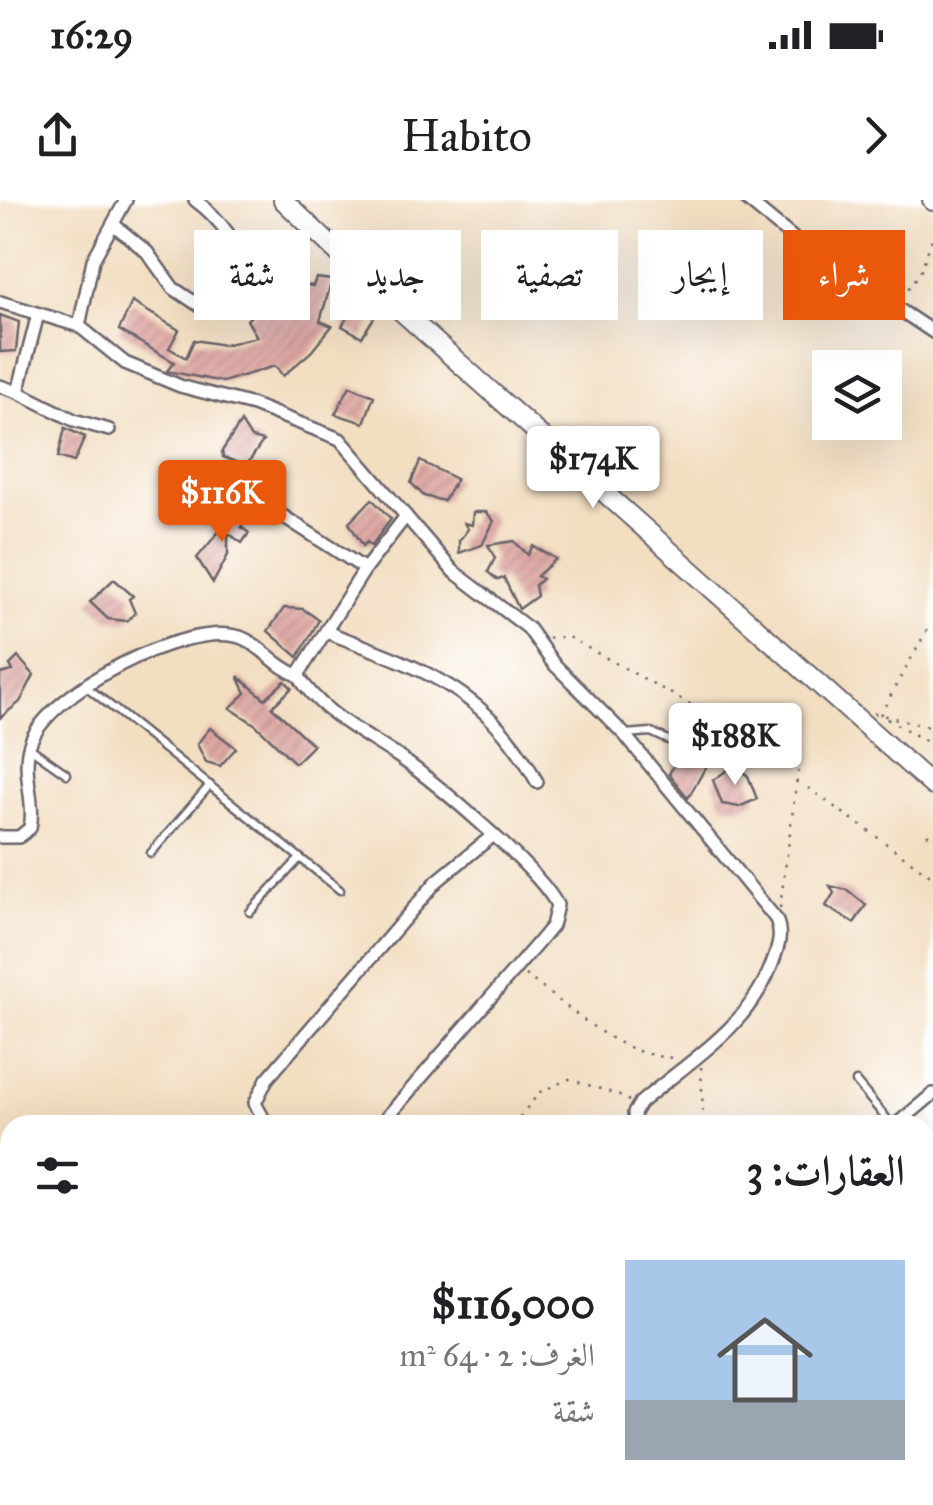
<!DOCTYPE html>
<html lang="ar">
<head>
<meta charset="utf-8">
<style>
	:root { --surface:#fff; --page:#f2f2f2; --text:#202124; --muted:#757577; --line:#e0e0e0; --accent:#ea580c }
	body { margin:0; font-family:"IM FELL Great Primer",Amiri,serif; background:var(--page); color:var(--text); direction:rtl; height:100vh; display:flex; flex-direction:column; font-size:38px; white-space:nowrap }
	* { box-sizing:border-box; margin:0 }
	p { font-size:32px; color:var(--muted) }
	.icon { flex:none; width:55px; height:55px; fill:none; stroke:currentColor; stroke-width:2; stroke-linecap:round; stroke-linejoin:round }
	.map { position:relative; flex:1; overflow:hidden; direction:ltr }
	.side { position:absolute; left:0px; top:915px; width:935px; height:390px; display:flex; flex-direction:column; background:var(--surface); border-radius:30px 30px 0 0; box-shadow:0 10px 40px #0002; direction:rtl }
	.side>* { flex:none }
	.hud { position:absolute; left:30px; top:30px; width:875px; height:90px; direction:rtl; display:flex; gap:20px }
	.fabs { position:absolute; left:812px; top:150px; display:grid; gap:20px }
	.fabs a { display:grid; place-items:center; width:90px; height:90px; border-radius:0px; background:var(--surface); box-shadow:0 10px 40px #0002; font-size:50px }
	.price { position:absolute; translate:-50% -85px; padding:0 22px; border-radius:10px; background:#fff; color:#222; font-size:32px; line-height:65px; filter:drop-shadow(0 2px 5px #0008) }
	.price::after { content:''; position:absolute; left:50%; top:60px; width:30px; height:22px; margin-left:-15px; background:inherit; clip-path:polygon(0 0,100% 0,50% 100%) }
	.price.current { background:var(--accent); color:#fff }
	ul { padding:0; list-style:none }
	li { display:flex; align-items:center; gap:30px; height:250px; padding:0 30px }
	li+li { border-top:2px solid var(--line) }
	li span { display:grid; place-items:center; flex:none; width:280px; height:200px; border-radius:0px; color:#555 }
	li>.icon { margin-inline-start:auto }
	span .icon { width:120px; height:120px; fill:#fffc; stroke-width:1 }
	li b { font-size:42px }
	h2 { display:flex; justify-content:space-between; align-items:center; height:120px; padding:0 30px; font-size:42px }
	.pill { padding:0 35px; border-radius:0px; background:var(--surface); box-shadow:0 10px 40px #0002; font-size:35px; line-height:90px }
	.pill.current { background:var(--accent); color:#fff }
	.status { display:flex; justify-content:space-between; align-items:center; height:70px; padding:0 50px; background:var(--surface); direction:ltr }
	.status svg { height:28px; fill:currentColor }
	header { display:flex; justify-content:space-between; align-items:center; height:130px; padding:0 30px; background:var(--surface); font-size:45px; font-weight:600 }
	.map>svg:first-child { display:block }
</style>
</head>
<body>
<div class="status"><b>16:29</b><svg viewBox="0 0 49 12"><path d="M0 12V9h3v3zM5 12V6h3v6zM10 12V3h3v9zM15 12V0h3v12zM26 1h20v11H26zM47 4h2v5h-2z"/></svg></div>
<header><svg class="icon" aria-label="forward" viewBox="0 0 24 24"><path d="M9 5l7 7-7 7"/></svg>Habito<svg class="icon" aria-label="share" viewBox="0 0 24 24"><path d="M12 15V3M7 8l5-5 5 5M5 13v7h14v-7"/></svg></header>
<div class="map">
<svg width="933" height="1305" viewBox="0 0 933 1305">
	<defs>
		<pattern id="building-hatch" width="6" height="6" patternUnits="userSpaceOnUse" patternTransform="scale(2.5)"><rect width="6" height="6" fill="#dea7a3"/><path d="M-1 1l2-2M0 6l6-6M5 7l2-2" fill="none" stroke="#be8f8d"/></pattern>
	</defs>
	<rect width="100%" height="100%" fill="#fff"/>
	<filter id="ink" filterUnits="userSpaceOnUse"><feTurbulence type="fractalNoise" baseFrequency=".01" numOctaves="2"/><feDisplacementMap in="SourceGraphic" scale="20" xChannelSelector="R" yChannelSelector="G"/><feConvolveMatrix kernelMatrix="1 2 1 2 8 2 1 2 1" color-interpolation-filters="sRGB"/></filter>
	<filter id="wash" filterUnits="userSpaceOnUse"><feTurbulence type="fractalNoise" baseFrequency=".0048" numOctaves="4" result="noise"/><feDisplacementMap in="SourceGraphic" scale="40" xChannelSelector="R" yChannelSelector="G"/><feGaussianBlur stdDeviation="2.25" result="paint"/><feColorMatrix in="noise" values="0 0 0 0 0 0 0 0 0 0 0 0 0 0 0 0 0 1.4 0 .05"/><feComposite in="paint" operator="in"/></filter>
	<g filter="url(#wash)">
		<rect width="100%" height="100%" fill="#f2dec1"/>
		<g id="blocks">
			<g fill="url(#building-hatch)">
				<polygon points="316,78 332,80 320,121 332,126 311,152 283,176 275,166 223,182 167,171 174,162 119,130 132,102 179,130 169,148 186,158 194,140 224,145 257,137 247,120 272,95 287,104 295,84 313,86"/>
				<polygon points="359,98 378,111 362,137 342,126"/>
				<polygon points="0,115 19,122 16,151 0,152"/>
				<polygon points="350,186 374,196 364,223 335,214"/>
				<polygon points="241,222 251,238 263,241 246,266 223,257 222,251"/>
				<polygon points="65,228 85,237 74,262 58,257"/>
				<polygon points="420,261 456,279 444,301 424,296 411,283"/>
				<polygon points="372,299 391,319 371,346 367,342 363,346 349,323"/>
				<polygon points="237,310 248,317 241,327 249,333 242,343 228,333 228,355 213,383 197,358"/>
				<polygon points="473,312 486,312 494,321 482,345 459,353 459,341 468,329 464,323 472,325"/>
				<polygon points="514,341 528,355 533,346 556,359 537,376 542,379 535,385 537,396 519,409 504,378 497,380 488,372 495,358 488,345"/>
				<polygon points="114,379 133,396 129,399 135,413 127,421 108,419 90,402"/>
				<polygon points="284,408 303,409 319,420 298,457 268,431"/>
				<polygon points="18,457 34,475 20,502 0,518 0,474 13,471 10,465"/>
				<polygon points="238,476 265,499 285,481 292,488 272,507 313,545 295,563 256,525 230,508 246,493"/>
				<polygon points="210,528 236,548 220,566 206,562 197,544"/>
				<polygon points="702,549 713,555 688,598 669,574 681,553 694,558"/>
				<polygon points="735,565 748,576 757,599 739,607 722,604 713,580"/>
				<polygon points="830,686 847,690 866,705 854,723 826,706 834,693"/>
			</g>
		</g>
	</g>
	<g filter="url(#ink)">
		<use href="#blocks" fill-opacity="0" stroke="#6b646a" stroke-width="2.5"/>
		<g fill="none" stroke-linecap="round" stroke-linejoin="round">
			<g stroke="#6b646a" stroke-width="11">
				<g id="lane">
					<polyline points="87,487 340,690"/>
					<polyline points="625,534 651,532 692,551"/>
					<polyline points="30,548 67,574"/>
					<polyline points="151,653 210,585"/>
					<polyline points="250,712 300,658"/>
					<polyline points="856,882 892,925"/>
				</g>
			</g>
			<g stroke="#6b646a" stroke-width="16">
				<g id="street">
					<polyline points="747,0 798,42 933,132"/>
					<path d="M113,24L147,52L173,88L200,106L224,99L245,77C245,49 217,16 195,0"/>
					<path d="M0,102L79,126L125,163L180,186L253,205L340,239L453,371L528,428L553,463L624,534L776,719C783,735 778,748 772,764C748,828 690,860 640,903L634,913L635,925"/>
					<polyline points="38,114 18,192 74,220 109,230"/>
					<polyline points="79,126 93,60 126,0"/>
					<polyline points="0,186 18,192"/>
					<polyline points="238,287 365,369"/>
					<path d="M327,432C420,468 488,489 537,582"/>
					<path d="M298,475C319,512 365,534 399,557C434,581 540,670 557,705L552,726L537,744L380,925"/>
					<path d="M0,637H19L30,628C36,600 21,571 30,544C47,492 185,420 240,437C262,445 275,467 298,475L365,369L406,316"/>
					<polyline points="267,925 255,903 267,879 437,681 491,637"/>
					<polyline points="896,925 933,894"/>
					<polyline points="925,1056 933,1057"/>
					<polyline points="147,1295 159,1305"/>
				</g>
			</g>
			<g stroke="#6b646a" stroke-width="22">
				<g id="secondary">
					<polyline points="283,0 373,86 933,586"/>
					<polyline points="932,0 933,1"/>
				</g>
			</g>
			<g stroke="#6b646a" stroke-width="2.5" stroke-dasharray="2.5 8" stroke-linecap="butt">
				<polyline points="902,97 920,73 933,36"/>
				<polyline points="927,430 880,515 933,545"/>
				<polyline points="548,438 568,437 739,531"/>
				<polyline points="874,513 933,528"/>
				<polyline points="808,588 933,677"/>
				<polyline points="927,634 933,639"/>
				<polyline points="780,708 798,571"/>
				<path d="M525,775C573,808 615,857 677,858"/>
				<polyline points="701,867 703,914 707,925"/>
				<polyline points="513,925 540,892 569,879 623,896 630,902"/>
				<polyline points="614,925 625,917"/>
				<polyline points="0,1004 10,1009"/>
				<polyline points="925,1118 933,1113"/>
				<polyline points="754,1295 764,1305"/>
			</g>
			<use href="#lane" stroke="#fff" stroke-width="6"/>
			<use href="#street" stroke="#fff" stroke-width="11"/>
			<use href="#secondary" stroke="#fff" stroke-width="18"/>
		</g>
	</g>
</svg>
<div class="fabs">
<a><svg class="icon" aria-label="layers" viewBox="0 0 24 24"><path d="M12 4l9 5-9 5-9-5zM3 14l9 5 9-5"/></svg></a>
</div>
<b class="price" style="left:593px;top:311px">$174K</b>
<b class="price current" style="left:222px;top:345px">$116K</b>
<b class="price" style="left:735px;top:588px">$188K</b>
<div class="hud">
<a class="pill current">شراء</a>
<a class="pill">إيجار</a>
<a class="pill">تصفية</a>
<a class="pill">جديد</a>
<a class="pill">شقة</a>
</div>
<section class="side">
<h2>العقارات: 3<svg class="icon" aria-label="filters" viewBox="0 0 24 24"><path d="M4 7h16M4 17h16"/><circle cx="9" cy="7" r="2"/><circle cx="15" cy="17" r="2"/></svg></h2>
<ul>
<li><span style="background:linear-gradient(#a9c7e8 70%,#9aa5b1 0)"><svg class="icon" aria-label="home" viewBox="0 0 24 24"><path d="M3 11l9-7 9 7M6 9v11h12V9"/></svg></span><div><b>$116,000</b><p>الغرف: 2 · 64 m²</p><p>شقة</p></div></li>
</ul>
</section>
</div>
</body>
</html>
